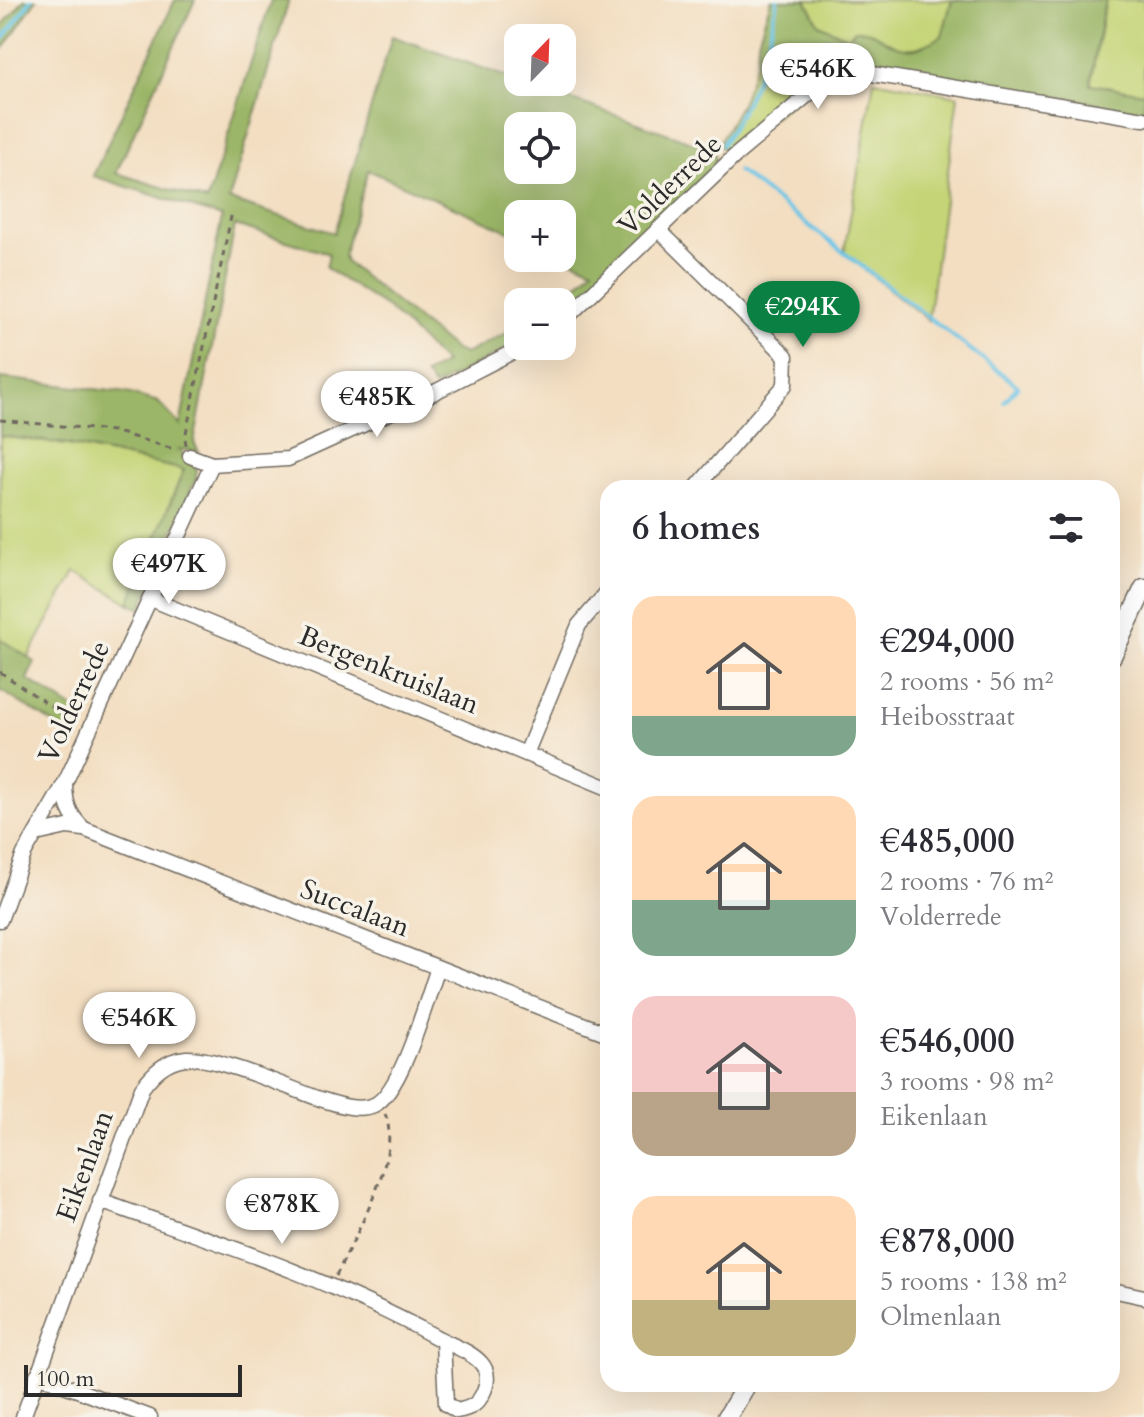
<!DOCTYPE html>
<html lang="en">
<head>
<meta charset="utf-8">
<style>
	:root { --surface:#fff; --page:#f2f2f3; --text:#2b2b33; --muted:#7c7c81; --accent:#0b8043 }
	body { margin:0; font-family:Cardo,serif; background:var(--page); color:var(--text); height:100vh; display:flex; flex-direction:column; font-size:30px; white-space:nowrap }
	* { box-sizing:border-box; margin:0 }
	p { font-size:26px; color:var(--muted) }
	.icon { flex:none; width:44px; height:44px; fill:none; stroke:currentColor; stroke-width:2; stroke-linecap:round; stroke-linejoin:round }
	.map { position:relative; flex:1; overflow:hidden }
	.details { position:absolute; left:600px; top:480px; width:520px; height:912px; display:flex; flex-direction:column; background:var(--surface); border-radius:24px; box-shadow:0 8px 32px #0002 }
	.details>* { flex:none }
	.needle { width:52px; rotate:23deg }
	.fabs { position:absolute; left:504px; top:24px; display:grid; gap:16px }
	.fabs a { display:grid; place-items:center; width:72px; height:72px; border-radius:16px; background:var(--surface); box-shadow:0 8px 32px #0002; font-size:40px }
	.scale { position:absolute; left:24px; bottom:20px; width:218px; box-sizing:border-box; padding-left:8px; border:4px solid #2b2b2b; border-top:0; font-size:22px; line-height:28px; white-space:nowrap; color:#2b2b2b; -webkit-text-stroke:6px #f7f3e8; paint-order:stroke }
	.price { position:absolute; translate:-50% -68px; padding:0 18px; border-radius:28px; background:#fff; color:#222; font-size:26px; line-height:52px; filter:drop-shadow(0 2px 4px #0008) }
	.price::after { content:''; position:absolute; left:50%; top:48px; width:24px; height:18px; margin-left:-12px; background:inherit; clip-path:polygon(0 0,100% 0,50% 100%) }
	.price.active { background:var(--accent); color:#fff }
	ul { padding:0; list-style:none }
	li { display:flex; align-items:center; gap:24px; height:200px; padding:0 32px }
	li span { display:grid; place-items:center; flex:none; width:224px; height:160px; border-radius:24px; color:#555 }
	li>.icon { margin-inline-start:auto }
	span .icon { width:96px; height:96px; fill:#fffc; stroke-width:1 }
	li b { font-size:34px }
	h2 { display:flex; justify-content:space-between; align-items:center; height:96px; padding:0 32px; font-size:34px }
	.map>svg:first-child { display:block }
</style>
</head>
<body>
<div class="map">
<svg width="1144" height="1417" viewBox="0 0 1144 1417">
	<rect width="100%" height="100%" fill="#f7f3e8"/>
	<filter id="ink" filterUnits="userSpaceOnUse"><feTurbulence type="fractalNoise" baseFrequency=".0125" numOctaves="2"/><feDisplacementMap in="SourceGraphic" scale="16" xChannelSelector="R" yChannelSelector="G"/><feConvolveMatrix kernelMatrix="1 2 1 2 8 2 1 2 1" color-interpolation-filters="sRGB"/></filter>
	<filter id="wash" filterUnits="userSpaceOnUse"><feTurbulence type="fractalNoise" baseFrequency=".006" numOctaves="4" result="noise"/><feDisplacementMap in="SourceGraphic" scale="32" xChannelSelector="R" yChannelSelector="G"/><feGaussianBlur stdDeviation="1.8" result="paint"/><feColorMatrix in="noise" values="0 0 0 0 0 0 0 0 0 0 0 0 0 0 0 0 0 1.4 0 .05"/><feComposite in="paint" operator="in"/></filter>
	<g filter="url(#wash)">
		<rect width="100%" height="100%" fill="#f3dec1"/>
		<g fill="#c4d476" stroke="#788050" stroke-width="2">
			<path d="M806,0H952L942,36C894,68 886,28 855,30L848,38L819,24Z"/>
			<polygon points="1106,0 1144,0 1144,93 1090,84"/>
			<polygon points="757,61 780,64 842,63 728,153 718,145 741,104"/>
			<polygon points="874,80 958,96 928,320 844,253"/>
			<polygon points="0,436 73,446 184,469 129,603 75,571 28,658 0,639"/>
		</g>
		<g fill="#9bb667" stroke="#637049" stroke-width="2" fill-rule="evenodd">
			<polygon points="24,0 36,0 0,54 0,28"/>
			<path d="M175,0H195L116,173L207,201L271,0H289L229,200L334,233L392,36L714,150L716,166L562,317L560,302L593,269L562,255V214H518V235L368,170L344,254L346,262L455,350L465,354L518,327V343L434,387L425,375L445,363L389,309L326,268L329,254L235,225L194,443L199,452L178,449L197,470L196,478L141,609L129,603L184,470L68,444L0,436V378L127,393L158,402L180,425L222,217L93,176ZM518,126H562V170H518Z"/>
			<path d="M771,0H806L819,24L848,38L855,30C887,28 894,68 942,36L952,0H1105L1090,84L1144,93V112L869,63L780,64L757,61L758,41Z"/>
			<polygon points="0,639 35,662 27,679 86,717 77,738 0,690"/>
		</g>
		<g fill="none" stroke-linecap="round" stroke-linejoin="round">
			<g stroke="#69c5e7" stroke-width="4">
				<polyline points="0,43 31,0"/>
				<path d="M722,145C755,90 766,63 777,0"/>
				<polyline points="738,171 1018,386 1004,402"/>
			</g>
		</g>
	</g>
	<g filter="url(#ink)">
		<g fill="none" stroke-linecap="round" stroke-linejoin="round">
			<g stroke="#716a60" stroke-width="17">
				<g id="minor">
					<polyline points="660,231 786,356 785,385 696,488"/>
					<polyline points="562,322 736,155 822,83 848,70 1144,119"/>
					<polyline points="190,456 212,464 288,459 433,393 524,346"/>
					<polyline points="151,599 608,788"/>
					<polyline points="526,754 579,625 608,591"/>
					<path d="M65,783C65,803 69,815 84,829"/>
					<polyline points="36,834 67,827 84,829 608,1034"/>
					<polyline points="0,920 24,854 65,783 212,464"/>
					<path d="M100,1201C213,1241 328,1278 434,1336C448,1344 471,1351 481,1363C489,1372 488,1381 484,1391C478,1405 471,1408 457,1411L446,1404L443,1341"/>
					<polyline points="1112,1290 1144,1297"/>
					<polyline points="37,1375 150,1417"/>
					<path d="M23,1417L142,1088C153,1073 166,1060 186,1058C216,1056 289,1088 320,1099C336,1104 357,1112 374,1105C402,1092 427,998 438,968"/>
				</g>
			</g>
			<g stroke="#716a60" stroke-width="21">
				<g id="tertiary">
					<polyline points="1112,656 1144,588"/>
					<polyline points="727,1417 747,1384"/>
				</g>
			</g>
			<g stroke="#716a60" stroke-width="3" stroke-dasharray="6 6" stroke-linecap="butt">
				<polyline points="0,420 113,431 177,450"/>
				<polyline points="186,445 185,438 232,212"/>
				<polyline points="0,672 79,725"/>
				<path d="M336,1276C354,1237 403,1155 385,1114"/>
			</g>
			<use href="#minor" stroke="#fff" stroke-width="14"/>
			<use href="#tertiary" stroke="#fff" stroke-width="18"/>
		</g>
	</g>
	<g text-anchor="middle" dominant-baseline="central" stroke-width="7" stroke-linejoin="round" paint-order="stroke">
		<g font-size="28" fill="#2b2b2b" stroke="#f7f3e8">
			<text transform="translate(670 185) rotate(-44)">Volderrede</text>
			<text transform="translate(389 670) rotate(22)">Bergenkruislaan</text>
			<text transform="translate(74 702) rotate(-65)">Volderrede</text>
			<text transform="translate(355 908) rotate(21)">Succalaan</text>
			<text transform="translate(85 1166) rotate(-70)">Eikenlaan</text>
		</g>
	</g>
</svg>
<div class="fabs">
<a><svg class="needle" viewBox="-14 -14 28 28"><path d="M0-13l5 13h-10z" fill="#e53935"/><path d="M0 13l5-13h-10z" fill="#7c7c81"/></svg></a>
<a><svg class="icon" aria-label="locate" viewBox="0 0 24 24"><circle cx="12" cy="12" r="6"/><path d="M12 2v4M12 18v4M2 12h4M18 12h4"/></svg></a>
<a>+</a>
<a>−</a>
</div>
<div class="scale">100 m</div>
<b class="price" style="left:818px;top:111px">€546K</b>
<b class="price active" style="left:803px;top:349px">€294K</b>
<b class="price" style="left:377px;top:439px">€485K</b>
<b class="price" style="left:169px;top:606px">€497K</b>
<b class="price" style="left:139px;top:1060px">€546K</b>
<b class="price" style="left:282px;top:1246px">€878K</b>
<section class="details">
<h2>6 homes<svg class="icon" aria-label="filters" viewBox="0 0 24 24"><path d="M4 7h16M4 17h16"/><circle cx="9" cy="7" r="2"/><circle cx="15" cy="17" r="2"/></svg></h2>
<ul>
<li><span style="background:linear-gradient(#ffd9b3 75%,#7fa58c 0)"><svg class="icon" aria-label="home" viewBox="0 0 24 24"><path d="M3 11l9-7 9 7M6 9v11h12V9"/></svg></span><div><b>€294,000</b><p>2 rooms · 56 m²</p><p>Heibosstraat</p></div></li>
<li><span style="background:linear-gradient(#ffd9b3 65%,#7fa58c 0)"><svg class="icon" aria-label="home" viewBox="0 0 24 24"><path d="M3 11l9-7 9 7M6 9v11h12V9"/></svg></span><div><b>€485,000</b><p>2 rooms · 76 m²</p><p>Volderrede</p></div></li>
<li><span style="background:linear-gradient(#f6c9c9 60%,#b9a48a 0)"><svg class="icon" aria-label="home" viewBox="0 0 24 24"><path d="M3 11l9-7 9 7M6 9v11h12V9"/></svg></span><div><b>€546,000</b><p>3 rooms · 98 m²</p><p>Eikenlaan</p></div></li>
<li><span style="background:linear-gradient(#ffd9b3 65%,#c2b280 0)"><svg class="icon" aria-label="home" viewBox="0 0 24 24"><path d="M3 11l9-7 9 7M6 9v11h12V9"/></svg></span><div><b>€878,000</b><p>5 rooms · 138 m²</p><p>Olmenlaan</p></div></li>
</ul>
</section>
</div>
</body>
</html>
